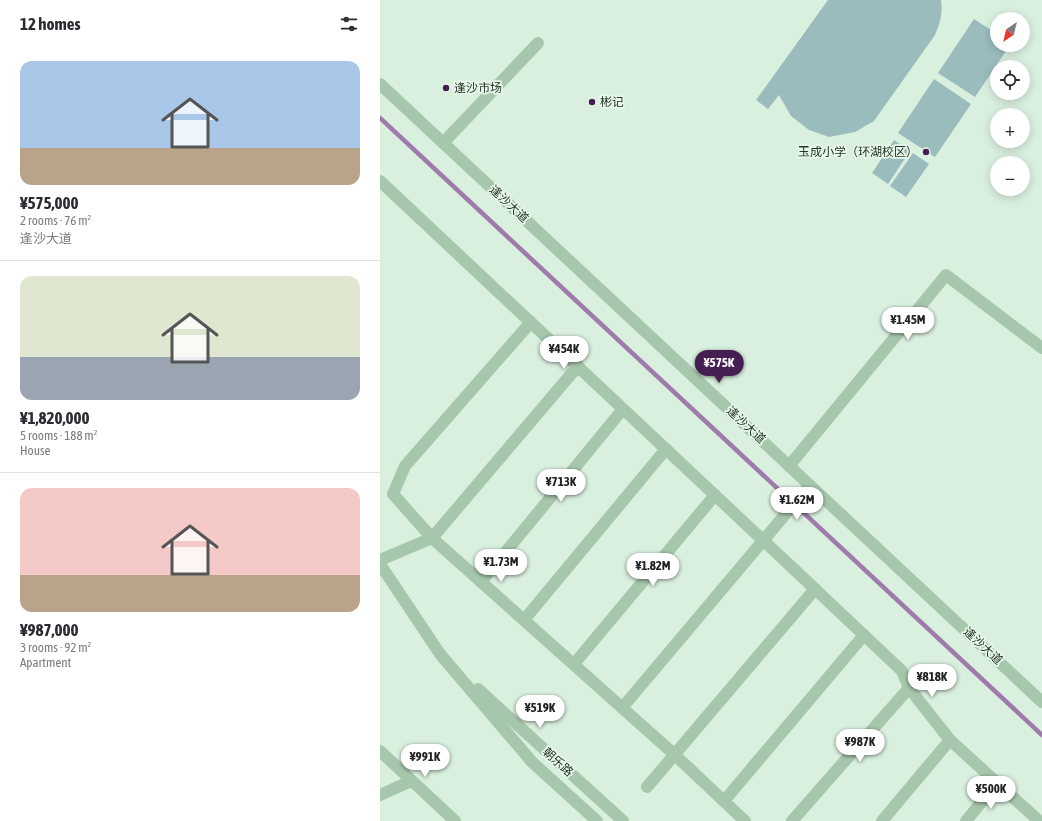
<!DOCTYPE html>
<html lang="en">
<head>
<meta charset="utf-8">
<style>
	:root { --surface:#fff; --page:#f2f2f3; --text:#2b2b33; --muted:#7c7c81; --line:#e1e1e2; --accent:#461f52 }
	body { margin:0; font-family:"Asap Condensed","Noto Sans SC",sans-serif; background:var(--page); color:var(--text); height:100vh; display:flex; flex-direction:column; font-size:15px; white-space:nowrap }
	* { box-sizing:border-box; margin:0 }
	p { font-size:13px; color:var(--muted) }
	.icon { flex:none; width:22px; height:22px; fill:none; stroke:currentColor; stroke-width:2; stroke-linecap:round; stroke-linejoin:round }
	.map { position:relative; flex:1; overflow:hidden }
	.side { display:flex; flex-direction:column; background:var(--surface); width:380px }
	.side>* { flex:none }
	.needle { width:26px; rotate:215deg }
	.tools { position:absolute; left:610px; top:12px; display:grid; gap:8px }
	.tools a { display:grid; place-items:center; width:40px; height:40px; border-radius:50%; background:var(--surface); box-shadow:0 2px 10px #0003; font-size:20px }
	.price { position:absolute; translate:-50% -34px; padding:0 9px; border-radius:14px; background:#fff; color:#222; font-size:13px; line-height:26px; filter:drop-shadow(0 1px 2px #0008) }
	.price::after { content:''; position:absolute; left:50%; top:24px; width:12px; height:9px; margin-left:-6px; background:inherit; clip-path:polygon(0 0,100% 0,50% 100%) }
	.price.on { background:var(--accent); color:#fff }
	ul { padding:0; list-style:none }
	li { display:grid; align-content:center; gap:8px; height:212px; padding:0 20px }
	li+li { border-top:1px solid var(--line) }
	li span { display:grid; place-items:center; height:124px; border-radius:12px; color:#555 }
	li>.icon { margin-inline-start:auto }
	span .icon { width:72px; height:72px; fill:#fffc; stroke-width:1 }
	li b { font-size:17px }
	h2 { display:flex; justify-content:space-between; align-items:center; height:48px; padding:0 20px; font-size:17px }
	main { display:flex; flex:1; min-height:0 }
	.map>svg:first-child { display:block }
</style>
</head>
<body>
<main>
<section class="side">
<h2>12 homes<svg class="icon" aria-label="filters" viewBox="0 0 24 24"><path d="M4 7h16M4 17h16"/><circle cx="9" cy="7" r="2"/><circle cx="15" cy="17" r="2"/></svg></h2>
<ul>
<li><span style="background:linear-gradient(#a9c7e8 70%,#b9a48a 0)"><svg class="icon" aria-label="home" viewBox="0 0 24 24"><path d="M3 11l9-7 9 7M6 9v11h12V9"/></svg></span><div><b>¥575,000</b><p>2 rooms · 76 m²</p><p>逢沙大道</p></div></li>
<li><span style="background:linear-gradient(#dfe7d0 65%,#9aa5b1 0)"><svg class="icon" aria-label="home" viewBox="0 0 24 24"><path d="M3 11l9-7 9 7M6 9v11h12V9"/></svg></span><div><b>¥1,820,000</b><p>5 rooms · 188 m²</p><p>House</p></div></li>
<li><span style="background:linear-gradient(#f6c9c9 70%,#b9a48a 0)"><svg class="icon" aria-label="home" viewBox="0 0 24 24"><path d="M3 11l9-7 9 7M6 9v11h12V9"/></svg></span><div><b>¥987,000</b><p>3 rooms · 92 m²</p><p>Apartment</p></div></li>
</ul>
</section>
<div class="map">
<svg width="662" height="821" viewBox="0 0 662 821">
	<rect width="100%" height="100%" fill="#daf0df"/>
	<g fill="#9bbcbd">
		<path d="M448,0H561C563,13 560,23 555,35L494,121L475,132L449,137L429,130L411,116L399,95L388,109L376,100Z"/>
		<polygon points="594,19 617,34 617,45 630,45 595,97 558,73"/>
		<polygon points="554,79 591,104 555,157 518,133"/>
		<polygon points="514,140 530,151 508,184 492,173"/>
		<polygon points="533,153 549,164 526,197 510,186"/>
	</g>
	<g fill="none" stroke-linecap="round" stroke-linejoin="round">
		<polyline stroke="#9e7bab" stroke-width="4.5" points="0,118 662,735"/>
		<g stroke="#a7c7ac" stroke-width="12">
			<polyline points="0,84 662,702"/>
			<polyline points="63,143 158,43"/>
			<polyline points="0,181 435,589 267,787"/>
			<polyline points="151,322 25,466 13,494 52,538 295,755 365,821"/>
			<polyline points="409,466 566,275 662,348"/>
			<polyline points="0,560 52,538 198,366"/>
			<polyline points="0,564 60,654 152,762 217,821"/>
			<polyline points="101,582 243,409"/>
			<polyline points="435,589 522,671 529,688 570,740 659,821"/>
			<polyline points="144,620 286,449"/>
			<polyline points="194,664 335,495"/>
			<polyline points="98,689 243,821"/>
			<polyline points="242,708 430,485"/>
			<polyline points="0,751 75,821"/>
			<polyline points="0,795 31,781"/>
			<polyline points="344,801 484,635"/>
			<polyline points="412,821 529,688"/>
			<polyline points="502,821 570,740"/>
			<polyline points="586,821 617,783"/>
		</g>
	</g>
	<g fill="#461f52" stroke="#e6f8ea" stroke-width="1.5">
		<circle cx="66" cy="88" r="4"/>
		<circle cx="212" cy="102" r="4"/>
		<circle cx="546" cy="152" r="4"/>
	</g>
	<g text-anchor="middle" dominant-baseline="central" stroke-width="3.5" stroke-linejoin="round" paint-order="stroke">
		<g font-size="12" fill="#273427" stroke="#e6f8ea" text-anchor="start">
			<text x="74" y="88">逢沙市场</text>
			<text x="220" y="102">彬记</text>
			<text x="538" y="152" text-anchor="end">玉成小学（环湖校区）</text>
		</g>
		<g font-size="12" fill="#273427" stroke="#e6f8ea">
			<text transform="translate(129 204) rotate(43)">逢沙大道</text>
			<text transform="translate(366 425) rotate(43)">逢沙大道</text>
			<text transform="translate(603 646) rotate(43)">逢沙大道</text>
			<text transform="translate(178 762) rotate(42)">朝乐路</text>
		</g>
	</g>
</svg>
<div class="tools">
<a><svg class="needle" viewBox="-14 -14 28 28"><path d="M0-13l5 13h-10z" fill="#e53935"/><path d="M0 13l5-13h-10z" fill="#7c7c81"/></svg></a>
<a><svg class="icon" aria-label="locate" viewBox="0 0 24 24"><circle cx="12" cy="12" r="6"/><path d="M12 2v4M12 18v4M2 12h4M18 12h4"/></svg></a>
<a>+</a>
<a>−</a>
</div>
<b class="price" style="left:528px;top:341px">¥1.45M</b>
<b class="price" style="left:184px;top:370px">¥454K</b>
<b class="price on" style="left:339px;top:384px">¥575K</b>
<b class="price" style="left:181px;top:503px">¥713K</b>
<b class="price" style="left:417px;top:521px">¥1.62M</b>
<b class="price" style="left:121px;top:583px">¥1.73M</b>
<b class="price" style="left:273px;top:587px">¥1.82M</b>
<b class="price" style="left:552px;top:698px">¥818K</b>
<b class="price" style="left:160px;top:729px">¥519K</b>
<b class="price" style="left:480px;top:763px">¥987K</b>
<b class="price" style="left:45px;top:778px">¥991K</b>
<b class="price" style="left:611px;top:810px">¥500K</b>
</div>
</main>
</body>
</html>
